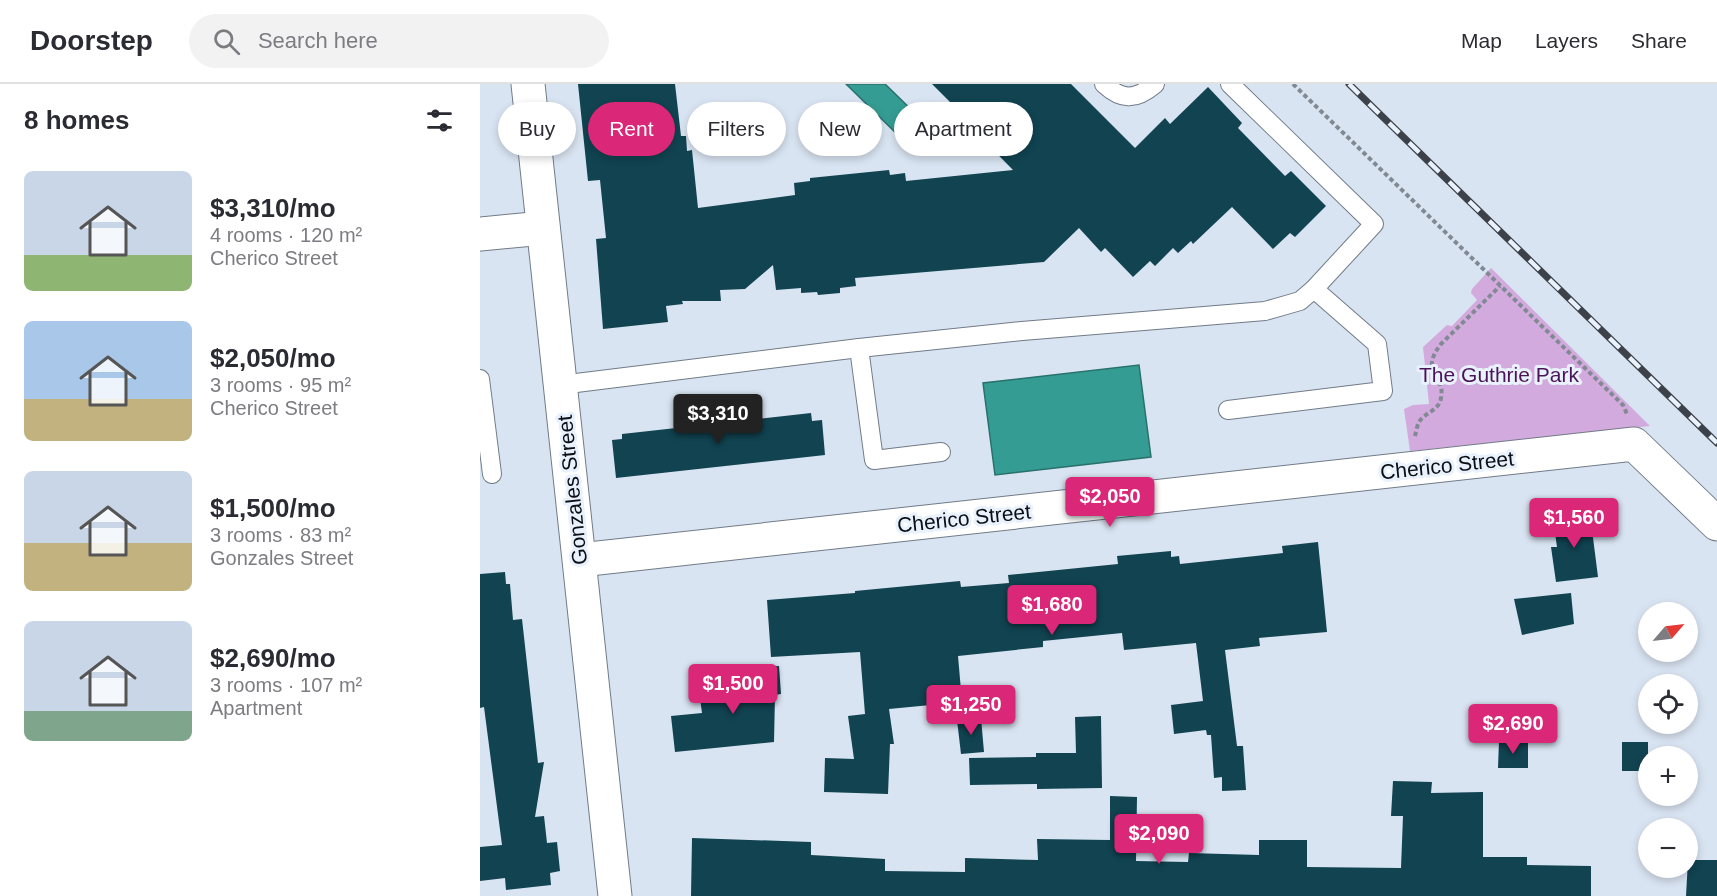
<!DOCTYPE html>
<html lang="en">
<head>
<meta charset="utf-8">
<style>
	:root { --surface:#fff; --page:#f2f2f3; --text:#2b2b33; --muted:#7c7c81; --line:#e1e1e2; --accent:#db2777 }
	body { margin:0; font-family:Arial,sans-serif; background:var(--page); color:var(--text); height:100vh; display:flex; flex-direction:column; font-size:22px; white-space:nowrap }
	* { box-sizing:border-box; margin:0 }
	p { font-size:20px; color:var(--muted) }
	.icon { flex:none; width:33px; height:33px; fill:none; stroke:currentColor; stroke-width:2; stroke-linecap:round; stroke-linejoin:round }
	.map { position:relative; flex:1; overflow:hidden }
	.details { display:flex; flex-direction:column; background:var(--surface); width:480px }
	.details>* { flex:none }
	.banner { position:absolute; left:18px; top:18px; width:570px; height:54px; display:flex; gap:12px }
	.needle { width:39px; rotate:62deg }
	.buttons { position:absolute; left:1158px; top:518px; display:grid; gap:12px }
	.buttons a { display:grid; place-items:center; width:60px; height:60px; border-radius:50%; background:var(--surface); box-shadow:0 3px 9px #0003; font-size:30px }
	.price { position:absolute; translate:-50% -51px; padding:0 14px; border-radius:6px; background:var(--accent); color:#fff; font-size:20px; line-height:39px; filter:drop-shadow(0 2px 3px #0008) }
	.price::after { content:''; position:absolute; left:50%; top:36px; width:18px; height:14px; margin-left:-9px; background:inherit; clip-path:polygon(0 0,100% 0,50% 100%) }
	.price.active { background:#222; color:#fff }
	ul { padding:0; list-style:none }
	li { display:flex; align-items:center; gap:18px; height:150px; padding:0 24px }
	li span { display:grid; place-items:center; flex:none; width:168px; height:120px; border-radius:9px; color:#555 }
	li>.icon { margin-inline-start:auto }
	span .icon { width:72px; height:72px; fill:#fffc; stroke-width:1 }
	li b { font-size:26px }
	h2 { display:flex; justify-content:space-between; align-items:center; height:72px; padding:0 24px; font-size:26px }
	.tag { padding:0 21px; border-radius:27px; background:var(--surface); box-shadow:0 3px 9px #0003; font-size:21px; line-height:54px }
	.tag.active { background:var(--accent); color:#fff }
	header { display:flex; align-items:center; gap:36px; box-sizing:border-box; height:84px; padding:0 30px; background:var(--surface); border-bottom:2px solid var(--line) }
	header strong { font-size:28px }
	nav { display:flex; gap:33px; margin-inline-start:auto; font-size:21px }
	.search { width:420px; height:54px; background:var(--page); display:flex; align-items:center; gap:15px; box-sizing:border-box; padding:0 21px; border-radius:33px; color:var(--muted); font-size:22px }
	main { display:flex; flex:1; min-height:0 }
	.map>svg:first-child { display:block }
</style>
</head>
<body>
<header>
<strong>Doorstep</strong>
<div class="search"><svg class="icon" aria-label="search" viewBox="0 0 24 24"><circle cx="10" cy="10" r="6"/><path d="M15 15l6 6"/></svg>Search here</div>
<nav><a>Map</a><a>Layers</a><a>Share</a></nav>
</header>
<main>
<section class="details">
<h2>8 homes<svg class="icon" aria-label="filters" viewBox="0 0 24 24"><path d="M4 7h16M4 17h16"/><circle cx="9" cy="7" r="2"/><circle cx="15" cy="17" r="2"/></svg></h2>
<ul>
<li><span style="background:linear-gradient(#c9d6e8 70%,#8fb573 0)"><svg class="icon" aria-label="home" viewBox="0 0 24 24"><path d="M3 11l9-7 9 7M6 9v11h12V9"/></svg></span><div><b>$3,310/mo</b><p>4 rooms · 120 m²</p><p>Cherico Street</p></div></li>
<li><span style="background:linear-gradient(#a9c7e8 65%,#c2b280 0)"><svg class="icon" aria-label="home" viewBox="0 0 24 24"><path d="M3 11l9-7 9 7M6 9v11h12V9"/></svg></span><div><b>$2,050/mo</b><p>3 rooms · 95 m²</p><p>Cherico Street</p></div></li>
<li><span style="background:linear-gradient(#c9d6e8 60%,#c2b280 0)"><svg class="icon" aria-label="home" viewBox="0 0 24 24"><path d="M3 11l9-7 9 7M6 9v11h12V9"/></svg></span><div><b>$1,500/mo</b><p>3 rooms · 83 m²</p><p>Gonzales Street</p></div></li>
<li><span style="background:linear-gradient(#c9d6e8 75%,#7fa58c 0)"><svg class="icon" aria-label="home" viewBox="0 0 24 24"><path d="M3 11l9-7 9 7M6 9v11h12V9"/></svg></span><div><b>$2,690/mo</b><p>3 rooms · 107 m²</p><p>Apartment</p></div></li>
</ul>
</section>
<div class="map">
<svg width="1237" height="812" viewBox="0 0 1237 812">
	<rect width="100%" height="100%" fill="#d9e4f2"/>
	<polygon fill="#d3aadd" points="1011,184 1170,342 930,367 924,325 933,321 949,320 943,263 967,241 972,242 997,216 991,209 992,205"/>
	<g fill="#359c93" stroke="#28716d" stroke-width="1.5">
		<polygon points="366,0 405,0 442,36 423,56"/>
		<polygon points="659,281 671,373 515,391 503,299"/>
	</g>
	<g fill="#114351">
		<polygon points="98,0 195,0 201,52 206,52 207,67 212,66 218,124 315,111 314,99 330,97 330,94 409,86 410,91 425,89 426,97 533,86 470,22 472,20 452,0 591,0 655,64 685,34 690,40 728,3 762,39 758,44 805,92 811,87 846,122 815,153 810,149 793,165 752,123 713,160 711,157 698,169 693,164 675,182 670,177 653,193 625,164 621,168 599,144 564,178 375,194 376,202 360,204 360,209 338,211 337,208 321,209 321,204 296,206 293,181 265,205 240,206 241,217 202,217 203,220 186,222 188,238 123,245 116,155 126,154 120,96 108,97"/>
		<polygon points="331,329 332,337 342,336 345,371 136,394 132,356 142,355 142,350"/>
		<polygon points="1110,430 1118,493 1076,498 1071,463 1077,463 1073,435"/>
		<polygon points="838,458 847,548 779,554 780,562 745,566 757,662 763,662 766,706 742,707 742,693 734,694 731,651 727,651 726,646 694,650 691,621 723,617 716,559 644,566 642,549 563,557 563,563 478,572 482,618 409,625 414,660 410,660 408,710 344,708 345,674 374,675 368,632 385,630 380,568 291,573 287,516 375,509 375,507 480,497 481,503 529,499 528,491 638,480 637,472 691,467 691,473 699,472 700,480 803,469 802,462"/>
		<polygon points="25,488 26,500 30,500 33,536 42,535 58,679 64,678 55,733 64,732 67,759 77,758 80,787 70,789 71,801 26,806 25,794 0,797 0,763 22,761 4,623 0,624 0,490"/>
		<polygon points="1091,509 1094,540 1042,551 1034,515"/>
		<polygon points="299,582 301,610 295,611 294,658 195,668 191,632 222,629 220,614 263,609 262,584"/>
		<polygon points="621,632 622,704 557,705 557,700 490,701 489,674 556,673 556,669 596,669 595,633"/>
		<polygon points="501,634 504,668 481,670 477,636"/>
		<polygon points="1019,657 1048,658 1048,684 1018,684"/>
		<rect x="1142" y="658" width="26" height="29"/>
		<polygon points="913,697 952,698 951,709 1003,708 1003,773 1047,773 1047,781 1111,782 1111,812 211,812 212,754 331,758 331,771 405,775 405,787 485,788 485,774 558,776 557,755 630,756 630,712 657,713 656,777 708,778 709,769 779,771 779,756 827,756 827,783 921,784 923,732 911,732"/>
		<polygon points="1208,776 1237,776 1237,812 1206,812"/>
	</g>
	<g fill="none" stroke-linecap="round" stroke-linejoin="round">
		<g stroke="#717b87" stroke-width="20">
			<g id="service">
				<path d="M624,0C642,17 656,16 675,0"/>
				<polyline points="379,264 394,376 461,368"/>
				<polyline points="0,295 12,390"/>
				<polyline points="80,301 379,264 542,247 785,227 820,217 834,205 894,140 750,0"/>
				<polyline points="748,326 903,307 897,260 834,205"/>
			</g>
		</g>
		<g stroke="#717b87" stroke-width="35">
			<g id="minor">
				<polyline points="48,0 135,812"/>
				<polyline points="0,150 63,144"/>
				<polyline points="100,476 1154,360 1237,440"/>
			</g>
		</g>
		<g stroke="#818993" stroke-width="4" stroke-dasharray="4.5 3" stroke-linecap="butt">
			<polyline points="813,0 1143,321 1147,330"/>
			<path d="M935,352C936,348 937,342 939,338C945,328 959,327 961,314C966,290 938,290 961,260L1020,202"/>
		</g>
		<use href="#service" stroke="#fff" stroke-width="18"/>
		<use href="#minor" stroke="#fff" stroke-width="33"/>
		<g stroke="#3d424a" stroke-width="7">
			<polyline id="rail" points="869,0 1237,359"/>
		</g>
		<use href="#rail" stroke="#e8f1fc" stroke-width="4.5" stroke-dasharray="14" stroke-linecap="butt"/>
	</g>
	<g text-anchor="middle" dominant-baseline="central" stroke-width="6" stroke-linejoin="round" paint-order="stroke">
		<g font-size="21" fill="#4c1458" stroke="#e8f1fc">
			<text x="1019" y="290">The Guthrie Park</text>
		</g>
		<g font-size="21" fill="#0b0e13" stroke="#e8f1fc">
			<text transform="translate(967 381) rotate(-6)">Cherico Street</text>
			<text transform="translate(92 406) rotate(-96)">Gonzales Street</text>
			<text transform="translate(484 434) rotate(-6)">Cherico Street</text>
		</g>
	</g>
</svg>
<div class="buttons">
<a><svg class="needle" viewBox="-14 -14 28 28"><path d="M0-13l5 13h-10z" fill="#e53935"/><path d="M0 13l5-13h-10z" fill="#7c7c81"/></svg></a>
<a><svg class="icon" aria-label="locate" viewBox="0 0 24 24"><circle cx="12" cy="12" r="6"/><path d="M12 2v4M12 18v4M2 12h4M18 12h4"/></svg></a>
<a>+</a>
<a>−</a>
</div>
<b class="price active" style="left:238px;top:361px">$3,310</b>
<b class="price" style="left:630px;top:444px">$2,050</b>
<b class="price" style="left:1094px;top:465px">$1,560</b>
<b class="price" style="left:572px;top:552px">$1,680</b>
<b class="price" style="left:253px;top:631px">$1,500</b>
<b class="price" style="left:491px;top:652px">$1,250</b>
<b class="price" style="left:1033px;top:671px">$2,690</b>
<b class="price" style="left:679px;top:781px">$2,090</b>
<div class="banner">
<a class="tag">Buy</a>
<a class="tag active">Rent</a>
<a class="tag">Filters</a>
<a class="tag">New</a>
<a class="tag">Apartment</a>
</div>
</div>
</main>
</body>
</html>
